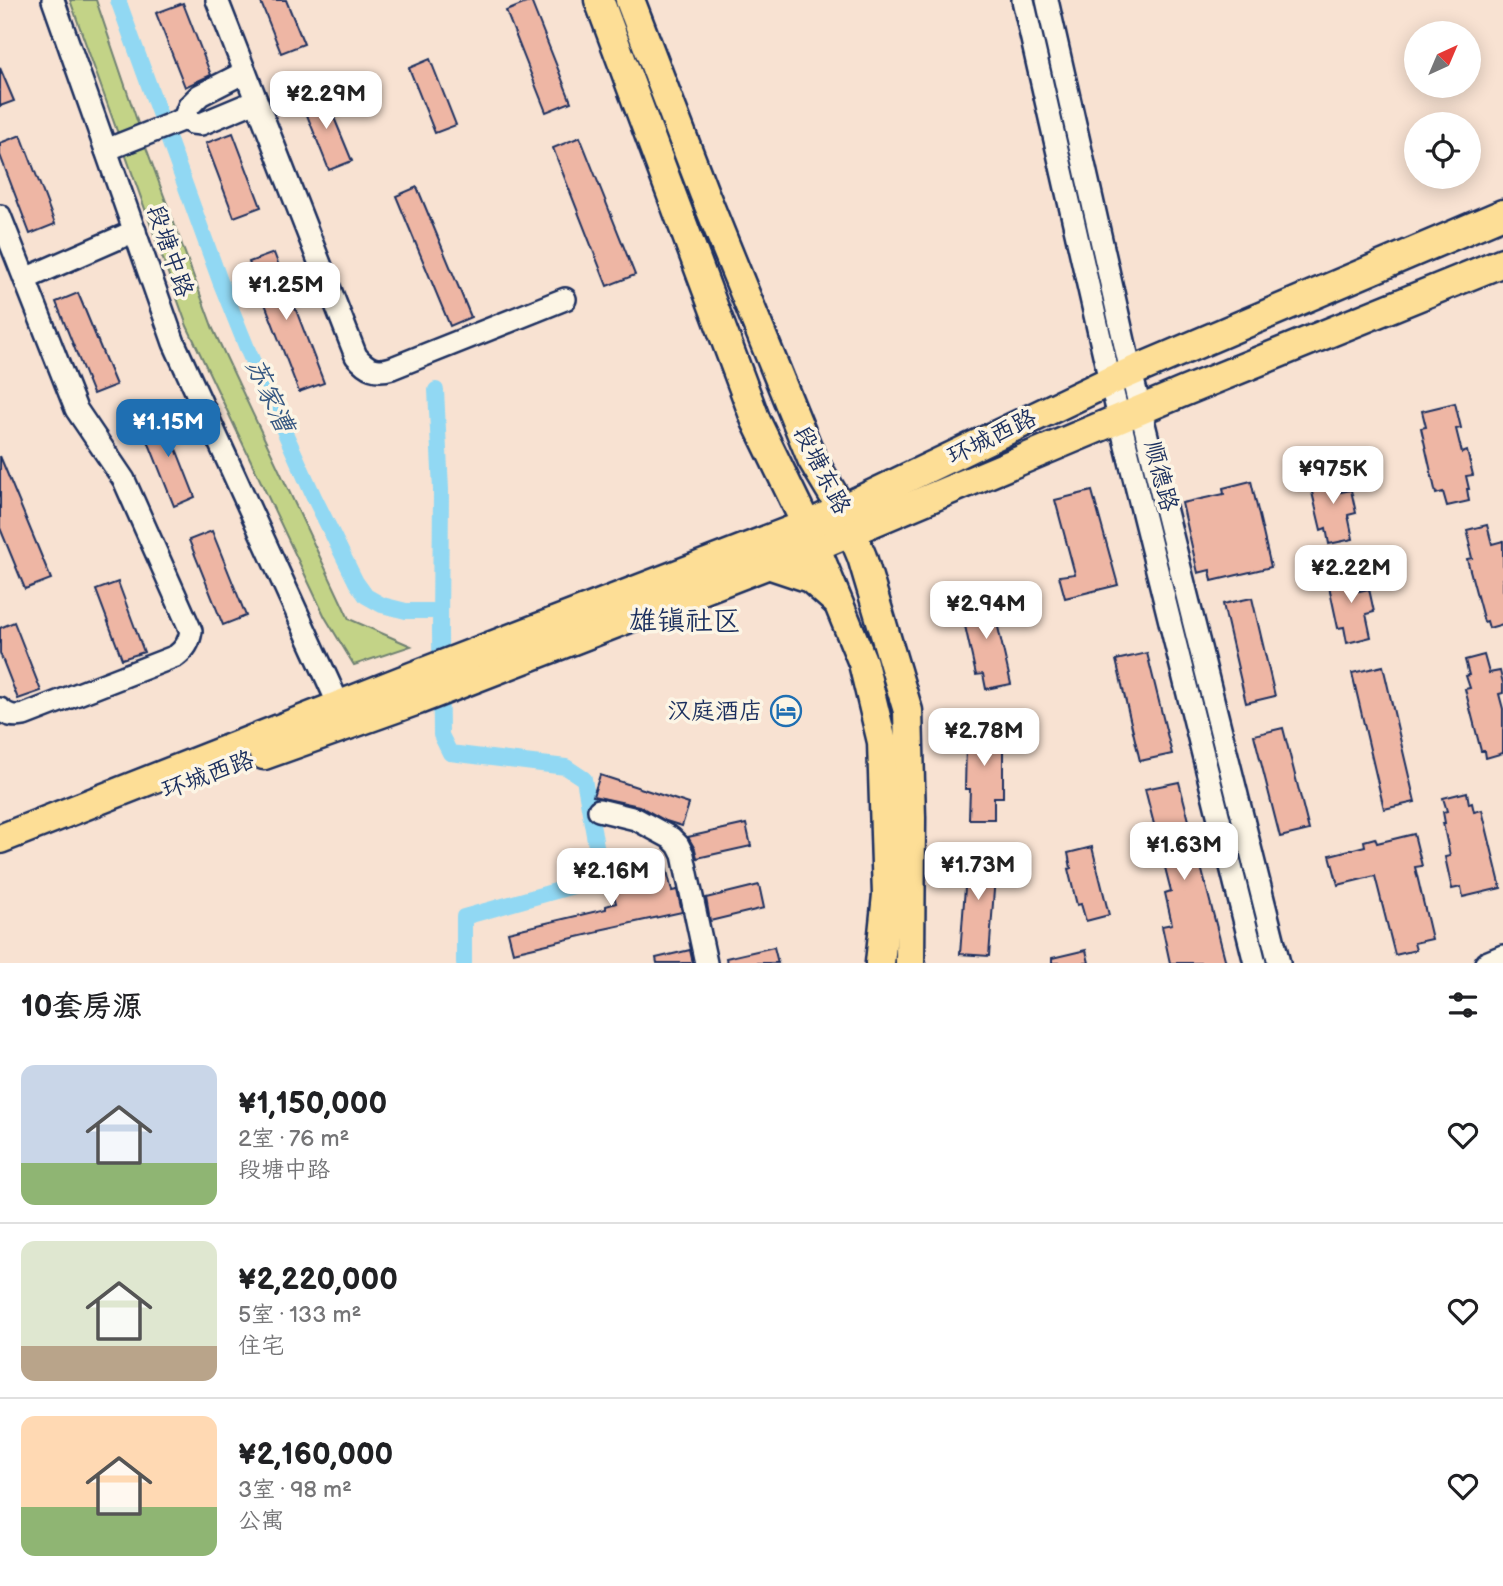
<!DOCTYPE html>
<html lang="zh">
<head>
<meta charset="utf-8">
<style>
	:root { --surface:#fff; --page:#f6f6f6; --text:#202124; --muted:#757577; --line:#e0e0e0; --accent:#1f6fb2 }
	body { margin:0; font-family:"Balsamiq Sans","LXGW WenKai TC",sans-serif; background:var(--page); color:var(--text); height:100vh; display:flex; flex-direction:column; font-size:26px; white-space:nowrap }
	* { box-sizing:border-box; margin:0 }
	p { font-size:23px; color:var(--muted) }
	.icon { flex:none; width:38px; height:38px; fill:none; stroke:currentColor; stroke-width:2; stroke-linecap:round; stroke-linejoin:round }
	.map { position:relative; height:963px; overflow:hidden }
	.drawer { display:flex; flex-direction:column; background:var(--surface); flex:1 }
	.drawer>* { flex:none }
	.needle { width:46px; rotate:44deg }
	.buttons { position:absolute; left:1404px; top:21px; display:grid; gap:14px }
	.buttons a { display:grid; place-items:center; width:77px; height:77px; border-radius:50%; background:var(--surface); box-shadow:0 4px 18px #0003; font-size:35px }
	.price { position:absolute; translate:-50% -60px; padding:0 16px; border-radius:14px; background:#fff; color:#222; font-size:23px; line-height:46px; filter:drop-shadow(0 2px 4px #0008) }
	.price::after { content:''; position:absolute; left:50%; top:42px; width:21px; height:16px; margin-left:-10px; background:inherit; clip-path:polygon(0 0,100% 0,50% 100%) }
	.price.on { background:var(--accent); color:#fff }
	ul { padding:0; list-style:none }
	li { display:flex; align-items:center; gap:21px; height:175px; padding:0 21px }
	li+li { border-top:2px solid var(--line) }
	li span { display:grid; place-items:center; flex:none; width:196px; height:140px; border-radius:14px; color:#555 }
	li>.icon { margin-inline-start:auto }
	span .icon { width:84px; height:84px; fill:#fffc; stroke-width:1 }
	li b { font-size:30px }
	h2 { display:flex; justify-content:space-between; align-items:center; height:84px; padding:0 21px; font-size:30px }
	.map>svg:first-child { display:block }
</style>
</head>
<body>
<div class="map">
<svg width="1503" height="963" viewBox="0 0 1503 963">
	<rect width="100%" height="100%" fill="#f8e2d2"/>
	<filter id="ink" filterUnits="userSpaceOnUse"><feTurbulence type="fractalNoise" baseFrequency=".0143" numOctaves="2"/><feDisplacementMap in="SourceGraphic" scale="14" xChannelSelector="R" yChannelSelector="G"/><feConvolveMatrix kernelMatrix="1 2 1 2 8 2 1 2 1" color-interpolation-filters="sRGB"/></filter>
	<g filter="url(#ink)">
		<polygon fill="#c3d387" stroke="#6f8172" stroke-width="2" points="70,0 96,0 147,150 213,329 349,619 411,646 354,665 325,617 187,326"/>
		<g fill="none" stroke-linecap="round" stroke-linejoin="round">
			<g stroke="#91d8f3" stroke-width="16">
				<polyline points="118,0 220,281 249,353 314,497 356,582 366,596 382,605 406,611 440,611"/>
				<polyline points="436,390 441,490 440,631 441,735 450,753 566,767 584,779 600,868 584,883 464,917 464,963"/>
			</g>
		</g>
		<g fill="#eeb6a4" stroke="#1b2f5e" stroke-width="2">
			<polygon points="260,0 286,0 304,44 281,53"/>
			<polygon points="531,1 571,102 546,112 506,11"/>
			<polygon points="183,3 211,75 185,87 156,13"/>
			<polygon points="430,59 456,125 435,133 409,68"/>
			<polygon points="0,68 14,101 0,106"/>
			<polygon points="323,91 352,161 329,170 301,100"/>
			<polygon points="233,133 261,207 234,217 206,143"/>
			<polygon points="21,135 55,224 30,234 0,155 0,143"/>
			<polygon points="580,137 635,275 607,286 553,148"/>
			<polygon points="417,187 471,317 450,326 396,196"/>
			<polygon points="274,253 324,383 299,392 249,262"/>
			<polygon points="78,293 116,385 93,394 56,302"/>
			<polygon points="1455,403 1461,428 1456,429 1462,453 1467,451 1473,475 1466,476 1469,489 1467,489 1469,501 1447,506 1443,492 1436,494 1421,428 1426,427 1422,411"/>
			<polygon points="162,413 195,497 174,506 140,421"/>
			<polygon points="0,456 51,579 25,589 0,528"/>
			<polygon points="1335,468 1341,492 1351,490 1356,513 1348,515 1353,539 1329,544 1326,528 1321,530 1311,488 1316,486 1313,473"/>
			<polygon points="1251,481 1271,567 1212,581 1210,570 1198,573 1182,503 1224,494 1223,488"/>
			<polygon points="1092,491 1118,585 1065,598 1059,576 1075,574 1055,500"/>
			<polygon points="1487,525 1492,544 1503,541 1503,624 1489,628 1487,621 1484,622 1467,559 1472,558 1469,546 1471,546 1467,530"/>
			<polygon points="212,531 246,616 223,625 189,540"/>
			<polygon points="1353,567 1359,591 1369,589 1374,612 1366,614 1371,637 1347,643 1344,627 1338,628 1329,586 1334,585 1331,572"/>
			<polygon points="118,582 144,652 122,659 96,590"/>
			<polygon points="990,592 1011,684 986,689 983,674 976,675 963,617 969,616 965,598"/>
			<polygon points="1252,598 1275,696 1246,703 1223,604"/>
			<polygon points="14,622 41,691 18,699 0,653 0,628"/>
			<polygon points="1147,653 1172,754 1140,761 1116,660"/>
			<polygon points="1484,655 1489,673 1500,671 1503,683 1503,693 1499,694 1503,709 1503,753 1486,758 1485,751 1481,751 1465,689 1470,688 1466,676 1469,675 1465,660"/>
			<polygon points="1383,666 1415,802 1384,809 1352,673"/>
			<polygon points="971,719 996,719 995,731 1003,731 1003,797 994,797 994,819 969,819 970,789 965,789 966,744 971,744"/>
			<polygon points="1283,728 1309,830 1280,837 1254,735"/>
			<polygon points="600,775 689,804 682,826 666,821 639,806 593,796"/>
			<polygon points="1179,782 1226,963 1170,963 1162,926 1172,924 1165,893 1171,891 1145,789"/>
			<polygon points="1467,792 1469,804 1472,803 1474,812 1482,810 1501,888 1463,897 1461,887 1452,889 1445,857 1450,856 1443,823 1445,823 1443,812 1447,811 1443,798"/>
			<polygon points="746,824 751,846 697,858 695,849 688,837"/>
			<polygon points="1414,834 1422,866 1415,867 1432,939 1414,943 1416,950 1395,955 1375,876 1338,885 1330,855 1365,846 1364,841 1375,838 1377,843"/>
			<polygon points="1092,847 1109,915 1086,921 1081,904 1077,905 1068,869 1071,868 1068,853"/>
			<polygon points="968,848 997,850 989,956 960,954"/>
			<polygon points="664,859 672,891 677,890 682,912 599,930 599,932 513,952 508,932 606,909 606,906 616,903 608,872"/>
			<polygon points="759,885 764,908 710,921 706,898"/>
			<polygon points="774,947 778,963 727,963 726,958"/>
			<polygon points="690,950 693,963 657,963 656,958"/>
			<polygon points="1086,950 1089,963 1052,963 1052,958"/>
		</g>
		<g fill="none" stroke-linecap="round" stroke-linejoin="round">
			<g stroke="#1b2f5e" stroke-width="26">
				<g id="minor">
					<polyline points="53,0 174,343 339,705"/>
					<path d="M217,0L356,356C367,369 376,373 392,368L565,299"/>
					<polyline points="1023,0 1110,381 1255,963"/>
					<polyline points="1047,0 1131,372 1279,963"/>
					<polyline points="184,119 192,123 201,124 256,101"/>
					<polyline points="106,150 184,119 189,106 200,95 245,72"/>
					<path d="M0,216L76,409L124,480L191,631C189,643 185,649 176,656L24,715C14,717 8,716 0,709"/>
					<polyline points="25,279 135,231"/>
					<polyline points="599,810 636,819 671,838 678,845 683,855 706,963"/>
					<polyline points="1486,963 1503,956"/>
				</g>
			</g>
			<g stroke="#1b2f5e" stroke-width="33">
				<g id="major">
					<polyline points="599,0 756,421 806,524 863,663 882,742 887,895 880,963"/>
					<polyline points="630,0 704,193 812,459 842,509 862,557 908,711 911,818 910,963"/>
					<polyline points="768,564 810,578 835,600"/>
					<polyline points="264,755 418,700 828,541 1183,392 1503,262"/>
					<polyline points="0,839 411,677 821,519 1110,381 1503,214"/>
				</g>
			</g>
			<use href="#minor" stroke="#fcf5e5" stroke-width="21"/>
			<use href="#major" stroke="#fdde96" stroke-width="28"/>
		</g>
	</g>
	<defs>
		<g id="hotel-ring" transform="scale(1.575)"><circle r="9.5" fill="#fcf5e5" stroke="#1f6fb2" stroke-width="1.5"/><path d="M-6-4.5h1.5V1H6V5H4.5V3h-9V5H-6ZM-4 0a1.8 1.8 0 1 1 3.6 0ZM.5 0V-2.5h3Q6-2.5 6 0Z" fill="#1f6fb2"/></g>
	</defs>
	<g fill-rule="evenodd">
		<use href="#hotel-ring" x="786" y="711"/>
	</g>
	<g text-anchor="middle" dominant-baseline="central" stroke-width="7" stroke-linejoin="round" paint-order="stroke">
		<g font-size="24" fill="#1b2f5e" stroke="#fcf5e5">
			<text transform="translate(170 251) rotate(71)">段塘中路</text>
			<text transform="translate(992 437) rotate(-26)">环城西路</text>
			<text transform="translate(822 470) rotate(63)">段塘东路</text>
			<text transform="translate(1161 476) rotate(76)">顺德路</text>
			<text transform="translate(208 775) rotate(-20)">环城西路</text>
		</g>
		<g font-size="24" fill="#1b2f5e" stroke="#fcf5e5" text-anchor="end">
			<text x="763" y="711">汉庭酒店</text>
		</g>
		<g font-size="26" font-style="italic" fill="#385983" stroke="#fcf5e5">
			<text transform="translate(269 396) rotate(65)">苏家漕</text>
		</g>
		<g font-size="28" fill="#1b2f5e" stroke="#fcf5e5">
			<text x="685" y="621">雄镇社区</text>
		</g>
	</g>
</svg>
<div class="buttons">
<a><svg class="needle" viewBox="-14 -14 28 28"><path d="M0-13l5 13h-10z" fill="#e53935"/><path d="M0 13l5-13h-10z" fill="#757577"/></svg></a>
<a><svg class="icon" aria-label="locate" viewBox="0 0 24 24"><circle cx="12" cy="12" r="6"/><path d="M12 2v4M12 18v4M2 12h4M18 12h4"/></svg></a>
</div>
<b class="price" style="left:326px;top:131px">¥2.29M</b>
<b class="price" style="left:286px;top:322px">¥1.25M</b>
<b class="price on" style="left:168px;top:459px">¥1.15M</b>
<b class="price" style="left:1333px;top:506px">¥975K</b>
<b class="price" style="left:1351px;top:605px">¥2.22M</b>
<b class="price" style="left:986px;top:641px">¥2.94M</b>
<b class="price" style="left:984px;top:768px">¥2.78M</b>
<b class="price" style="left:1184px;top:882px">¥1.63M</b>
<b class="price" style="left:978px;top:902px">¥1.73M</b>
<b class="price" style="left:611px;top:908px">¥2.16M</b>
</div>
<section class="drawer">
<h2>10套房源<svg class="icon" aria-label="filters" viewBox="0 0 24 24"><path d="M4 7h16M4 17h16"/><circle cx="9" cy="7" r="2"/><circle cx="15" cy="17" r="2"/></svg></h2>
<ul>
<li><span style="background:linear-gradient(#c9d6e8 70%,#8fb573 0)"><svg class="icon" aria-label="home" viewBox="0 0 24 24"><path d="M3 11l9-7 9 7M6 9v11h12V9"/></svg></span><div><b>¥1,150,000</b><p>2室 · 76 m²</p><p>段塘中路</p></div><svg class="icon" aria-label="heart" viewBox="0 0 24 24"><path d="M12 20l-8-8c-3-5 5-10 8-4 3-6 11-1 8 4z"/></svg></li>
<li><span style="background:linear-gradient(#dfe7d0 75%,#b9a48a 0)"><svg class="icon" aria-label="home" viewBox="0 0 24 24"><path d="M3 11l9-7 9 7M6 9v11h12V9"/></svg></span><div><b>¥2,220,000</b><p>5室 · 133 m²</p><p>住宅</p></div><svg class="icon" aria-label="heart" viewBox="0 0 24 24"><path d="M12 20l-8-8c-3-5 5-10 8-4 3-6 11-1 8 4z"/></svg></li>
<li><span style="background:linear-gradient(#ffd9b3 65%,#8fb573 0)"><svg class="icon" aria-label="home" viewBox="0 0 24 24"><path d="M3 11l9-7 9 7M6 9v11h12V9"/></svg></span><div><b>¥2,160,000</b><p>3室 · 98 m²</p><p>公寓</p></div><svg class="icon" aria-label="heart" viewBox="0 0 24 24"><path d="M12 20l-8-8c-3-5 5-10 8-4 3-6 11-1 8 4z"/></svg></li>
</ul>
</section>
</body>
</html>
